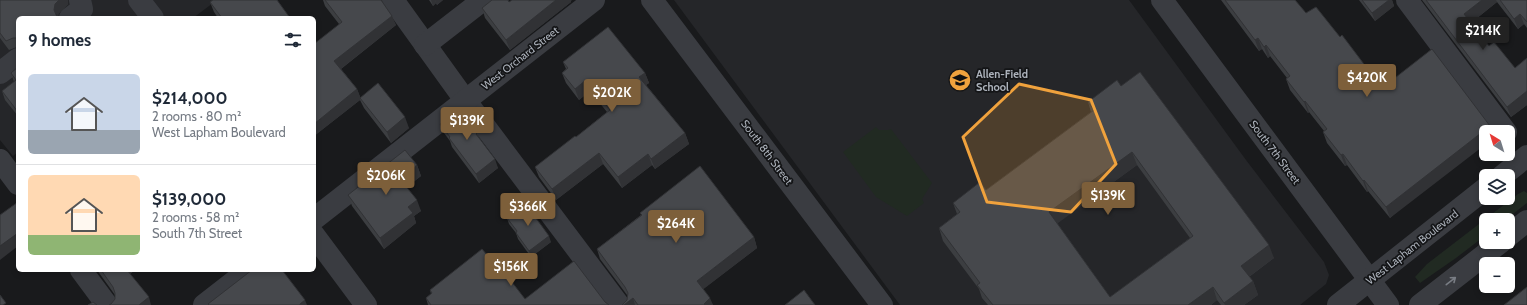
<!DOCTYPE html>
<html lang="en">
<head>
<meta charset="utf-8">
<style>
	:root { --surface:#fff; --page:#f6f6f7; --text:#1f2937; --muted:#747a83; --line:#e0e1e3; --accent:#7d5f3a }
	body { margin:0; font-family:Cabin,sans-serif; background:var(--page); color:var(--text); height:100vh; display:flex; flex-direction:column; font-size:15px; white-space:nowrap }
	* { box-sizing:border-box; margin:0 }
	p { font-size:13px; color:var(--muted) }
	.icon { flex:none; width:22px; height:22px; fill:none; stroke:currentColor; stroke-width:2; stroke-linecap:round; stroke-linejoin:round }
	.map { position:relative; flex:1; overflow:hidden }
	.sheet { position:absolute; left:16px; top:16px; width:300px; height:256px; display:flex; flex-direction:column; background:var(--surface); border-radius:6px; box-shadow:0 2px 6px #0003 }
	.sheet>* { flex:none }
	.needle { width:26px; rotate:322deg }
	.controls { position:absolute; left:1479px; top:125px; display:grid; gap:8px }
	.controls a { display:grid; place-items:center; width:36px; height:36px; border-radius:6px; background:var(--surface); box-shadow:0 2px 6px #0003; font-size:20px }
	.price { position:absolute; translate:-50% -34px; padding:0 9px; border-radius:4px; background:var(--accent); color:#fff; font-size:13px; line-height:26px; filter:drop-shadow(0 1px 2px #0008) }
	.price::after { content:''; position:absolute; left:50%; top:24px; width:12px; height:9px; margin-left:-6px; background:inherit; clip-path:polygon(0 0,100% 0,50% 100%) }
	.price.active { background:#222; color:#fff }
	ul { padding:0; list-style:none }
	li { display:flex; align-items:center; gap:12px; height:100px; padding:0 12px }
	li+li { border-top:1px solid var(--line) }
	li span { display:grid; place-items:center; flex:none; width:112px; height:80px; border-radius:6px; color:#555 }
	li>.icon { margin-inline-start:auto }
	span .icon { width:48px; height:48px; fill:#fffc; stroke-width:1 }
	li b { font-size:17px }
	h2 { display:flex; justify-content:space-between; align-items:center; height:48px; padding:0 12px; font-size:17px }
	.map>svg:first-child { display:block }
</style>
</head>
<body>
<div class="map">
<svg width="1527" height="305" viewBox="0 0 1527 305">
	<rect width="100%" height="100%" fill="#191a1c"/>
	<g fill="#252629">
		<polygon points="0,0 217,0 193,18 18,18 18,152 13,156 0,140"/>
		<polygon points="674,0 1129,0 1246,160 1324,262 1329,275 1326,284 1300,305 900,305"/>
	</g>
	<g fill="#212a22">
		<polygon points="876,127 879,130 888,130 891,129 932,183 922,199 924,203 907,216 876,197 843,152"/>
		<polygon points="1524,191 1527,193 1527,203 1505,220 1486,220 1486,235 1456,258 1420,283 1415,277 1427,264 1518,194"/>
	</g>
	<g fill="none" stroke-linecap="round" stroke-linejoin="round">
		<g stroke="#3a3c41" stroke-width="22">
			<polyline points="139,0 153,18"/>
			<polyline points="393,0 465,100 619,305"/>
			<polyline points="652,0 882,305"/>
			<polyline points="1162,0 1388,305"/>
			<polyline points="1407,0 1506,132"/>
			<polyline points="70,18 82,9 80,0"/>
			<polyline points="425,45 483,0"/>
			<polyline points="0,73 18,59"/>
			<polyline points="0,160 18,184"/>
			<polyline points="1502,176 1527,156"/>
			<polyline points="314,219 594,0"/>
			<polyline points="314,235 366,305"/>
			<polyline points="1508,236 1527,221"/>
			<polyline points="81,270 107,305"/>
			<polyline points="204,305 249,270"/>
			<polyline points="1338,305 1486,188"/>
			<polyline points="1420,305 1501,242"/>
		</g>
	</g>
	<g fill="#3c3e41" fill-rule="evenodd">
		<polygon points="0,0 68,0 68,4 59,13 18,18 18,47 17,47 9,50 0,38"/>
		<polygon points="323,0 381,0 396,25 341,69 357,89 360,97 409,128 391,143 364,108 360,100 314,136 339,24 325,6"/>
		<polygon points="429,0 443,0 437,5 436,3 433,6"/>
		<polygon points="1221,0 1295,0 1306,13 1340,37 1382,88 1490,126 1492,132 1486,132 1390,218 1368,191 1367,192 1347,165 1345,166 1327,143 1323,132 1324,131 1309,112 1308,113 1290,90 1286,79 1287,78 1270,56 1268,58 1262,49 1259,51"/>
		<polygon points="1359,0 1392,0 1394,6 1375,21"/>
		<polygon points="1422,0 1527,0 1527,28 1524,24 1518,29 1497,2 1471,23 1489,46 1515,68 1527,58 1527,105 1511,117"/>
		<polygon points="571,1 571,2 510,50 485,18 482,8 509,2"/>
		<polygon points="210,2 290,18 218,18 214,12"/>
		<polygon points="563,62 645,73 649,83 646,85 685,133 689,144 655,169 652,165 622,188 603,164 556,200 539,177 535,167 576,137 607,112 590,91 579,100 566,83 562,73 566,69"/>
		<polygon points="18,67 18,116 5,100 2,91 14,82 11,73"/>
		<path d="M1121,86L1274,258L1249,277L1253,281L1258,295L1244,305H1221L1217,300L1211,305H988L982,298L979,289L943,241L939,228L957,214L953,203L986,190L1091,112L1088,102ZM1137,165L1190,238L1110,297L1057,223Z"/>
		<polygon points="440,124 477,133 480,139 498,168 479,183 452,147 450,141 444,133"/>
		<polygon points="417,165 421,176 407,187 421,211 414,216 416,223 384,249 352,206 348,195"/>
		<polygon points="640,213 754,237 757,248 703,289 713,305 622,305 627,300 627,295 600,259 597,249 641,215"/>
		<polygon points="507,218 551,242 531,257 518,239 516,233 509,224"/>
		<polygon points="493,262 525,299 605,302 609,305 428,305 426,298 431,294 430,290"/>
		<polygon points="97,270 135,270 130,274 149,297 111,304 115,299 115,295"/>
	</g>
	<g fill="#313235">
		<polygon points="59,0 68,0 68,4 59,13 58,18 54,10 55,4"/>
		<polygon points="431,0 435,0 436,3 433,6"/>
		<polygon points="435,0 443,0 437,5"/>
		<polygon points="556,0 572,0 571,1 571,2 510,50 506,40"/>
		<polygon points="1389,0 1392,0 1394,6 1375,21 1372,13"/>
		<polygon points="1482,0 1496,0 1497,2 1468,25 1464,14"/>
		<polygon points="1520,14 1524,24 1518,29 1514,19"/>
		<polygon points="392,16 396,25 338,71 334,61"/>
		<polygon points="1258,38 1262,49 1259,51 1255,40"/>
		<polygon points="1266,45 1270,56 1268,58 1264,47"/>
		<polygon points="645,73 649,83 643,87 639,77"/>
		<polygon points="586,80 590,91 579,100 575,89"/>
		<polygon points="357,89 361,99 360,98 360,100 314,136 314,124"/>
		<polygon points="1527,91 1527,105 1511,117 1507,107"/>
		<polygon points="1305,101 1309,112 1308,113 1304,102"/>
		<polygon points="405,117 409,128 391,143 387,132"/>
		<polygon points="1490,126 1492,132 1486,132 1486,144 1390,218 1386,207"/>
		<polygon points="685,133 689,144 655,169 651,159"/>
		<polygon points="1132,152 1137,165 1054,226 1049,212"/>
		<polygon points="599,153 603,164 556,200 552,189"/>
		<polygon points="648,154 652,165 622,188 618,177"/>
		<polygon points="1343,154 1347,165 1345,166 1341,155"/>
		<polygon points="495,159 498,168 479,183 476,174"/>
		<polygon points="417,165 421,176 404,189 400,179"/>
		<polygon points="1364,180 1368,191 1367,192 1363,181"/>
		<polygon points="417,200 421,211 414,216 416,223 384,249 380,238 408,207"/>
		<polygon points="18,233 18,246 0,260 0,246"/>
		<polygon points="549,236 551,242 531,257 529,251"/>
		<polygon points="754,237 757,248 701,291 697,281"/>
		<polygon points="1269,245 1274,258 1246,279 1241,266"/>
		<polygon points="125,270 135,270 127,276"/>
		<polygon points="1253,281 1258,295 1244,305 1225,305 1224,303"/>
		<polygon points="1213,287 1217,300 1211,305 1188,305"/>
		<polygon points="149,297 151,305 139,305"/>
		<polygon points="633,298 635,305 624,305"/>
		<polygon points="710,298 713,305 704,305 704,304"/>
		<polygon points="305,300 307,305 300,305 300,304"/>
	</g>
	<g fill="#46484c" stroke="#313235" fill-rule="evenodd">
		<polygon points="0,0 59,0 55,4 54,10 57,17 59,18 18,18 18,38 13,38 6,41 0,33"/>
		<polygon points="213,0 277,0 290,18 222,18 210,2"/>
		<polygon points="325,0 381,0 392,16 334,61 357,89 314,124 314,44 342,22"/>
		<polygon points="492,0 508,0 509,2 512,0 556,0 506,40 482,8"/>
		<polygon points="1225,0 1295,0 1306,13 1316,7 1340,37 1342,35 1382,88 1432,49 1490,126 1386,207 1364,180 1363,181 1343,154 1341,155 1323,132 1327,129 1305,101 1304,102 1286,79 1290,76 1266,45 1264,47 1258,38 1255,40"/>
		<polygon points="1362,0 1389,0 1372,13"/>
		<polygon points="1426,0 1482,0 1464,14 1489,46 1494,42 1515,68 1527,58 1527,91 1507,107"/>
		<polygon points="1500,0 1527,0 1527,22 1520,14 1514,19"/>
		<polygon points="608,27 645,73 639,77 685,133 651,159 648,154 618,177 599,153 552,189 535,167 575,136 576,137 610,110 586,80 575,89 562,73 568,68 563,62"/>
		<polygon points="18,67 18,112 2,91 16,80 11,73"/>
		<path d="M1140,72L1269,245L1241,266L1253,281L1224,303L1213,287L1188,305H993L977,285L980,283L939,228L960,212L953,203L980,182L986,190L1094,110L1088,102L1117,80L1121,86ZM1132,152L1193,236L1110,297L1049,212Z"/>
		<polygon points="378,83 405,117 387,132 360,98"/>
		<polygon points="460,109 477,133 476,134 495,159 476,174 449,138 450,137 440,124"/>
		<polygon points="405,150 417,165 400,179 417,200 408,207 413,213 380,238 348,195"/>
		<polygon points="700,166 754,237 697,281 710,298 704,304 705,305 638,305 633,298 624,305 622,305 627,300 628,293 625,287 597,249 642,215 640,213"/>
		<polygon points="18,202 18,233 0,246 0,215"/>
		<polygon points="525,203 549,236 529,251 516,233 517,231 507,218"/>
		<polygon points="482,249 493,262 495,260 525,299 574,261 605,302 609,305 431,305 426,298 432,293 430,290"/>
		<polygon points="101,270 127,270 149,297 139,305 109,305 111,304 115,299 115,293 113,287"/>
		<polygon points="252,270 282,270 305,300 300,304 300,305 209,305 208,304"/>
		<polygon points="1527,287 1527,305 1504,305"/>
		<polygon points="804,290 815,305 785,305"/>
		<polygon points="0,295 6,303 3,305 0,305"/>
		<polygon points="93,302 97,305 88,305"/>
	</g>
	<defs><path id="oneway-shaft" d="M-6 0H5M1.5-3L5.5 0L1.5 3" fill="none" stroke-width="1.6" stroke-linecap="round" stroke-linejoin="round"/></defs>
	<use stroke="#797d84" href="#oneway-shaft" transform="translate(1451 281) rotate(-38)"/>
	<path fill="#f0a23d" fill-opacity="0.2" stroke="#f0a23d" stroke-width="3" stroke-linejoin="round" d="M1019,84L1091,100L1116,164L1071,212L987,202L963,137Z"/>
	<defs>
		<g id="school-disc" transform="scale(1.15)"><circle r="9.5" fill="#f0a23d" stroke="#141517"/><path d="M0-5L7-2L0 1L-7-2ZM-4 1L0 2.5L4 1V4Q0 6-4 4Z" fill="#111"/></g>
	</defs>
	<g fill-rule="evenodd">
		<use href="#school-disc" x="960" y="80"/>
	</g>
	<g text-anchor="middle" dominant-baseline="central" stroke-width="3.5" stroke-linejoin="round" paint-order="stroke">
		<g font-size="11" fill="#acb2bb" stroke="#141517">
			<text transform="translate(520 58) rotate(-38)">West Orchard Street</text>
			<text transform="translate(767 152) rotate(53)">South 8th Street</text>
			<text transform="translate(1275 152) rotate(53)">South 7th Street</text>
			<text transform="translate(1412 247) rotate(-38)">West Lapham Boulevard</text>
		</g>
		<g font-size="11" font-weight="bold" fill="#acb2bb" stroke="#141517" text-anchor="start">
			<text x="976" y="74">Allen-Field<tspan x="976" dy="13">School</tspan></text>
		</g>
	</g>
</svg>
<div class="controls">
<a><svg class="needle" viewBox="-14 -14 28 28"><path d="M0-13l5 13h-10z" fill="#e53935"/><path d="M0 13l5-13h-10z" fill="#747a83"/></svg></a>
<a><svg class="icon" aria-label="layers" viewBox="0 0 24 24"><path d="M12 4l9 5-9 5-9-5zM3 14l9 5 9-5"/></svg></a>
<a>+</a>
<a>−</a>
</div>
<b class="price active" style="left:1483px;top:51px">$214K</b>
<b class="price" style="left:1367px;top:98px">$420K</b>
<b class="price" style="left:612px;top:113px">$202K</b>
<b class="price" style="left:467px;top:141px">$139K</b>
<b class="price" style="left:386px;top:196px">$206K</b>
<b class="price" style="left:1108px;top:216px">$139K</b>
<b class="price" style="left:528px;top:227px">$366K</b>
<b class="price" style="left:676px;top:244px">$264K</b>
<b class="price" style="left:511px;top:287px">$156K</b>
<section class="sheet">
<h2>9 homes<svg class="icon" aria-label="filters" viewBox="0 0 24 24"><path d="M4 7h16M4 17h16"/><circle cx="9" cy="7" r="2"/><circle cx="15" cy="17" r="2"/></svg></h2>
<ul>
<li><span style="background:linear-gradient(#c9d6e8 70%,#9aa5b1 0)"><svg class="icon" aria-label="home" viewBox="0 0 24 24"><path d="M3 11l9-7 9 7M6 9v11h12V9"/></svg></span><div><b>$214,000</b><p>2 rooms · 80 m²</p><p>West Lapham Boulevard</p></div></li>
<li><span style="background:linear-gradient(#ffd9b3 75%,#8fb573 0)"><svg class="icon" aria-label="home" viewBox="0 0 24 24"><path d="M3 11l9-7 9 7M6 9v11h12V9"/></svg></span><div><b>$139,000</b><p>2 rooms · 58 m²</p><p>South 7th Street</p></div></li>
</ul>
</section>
</div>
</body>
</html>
